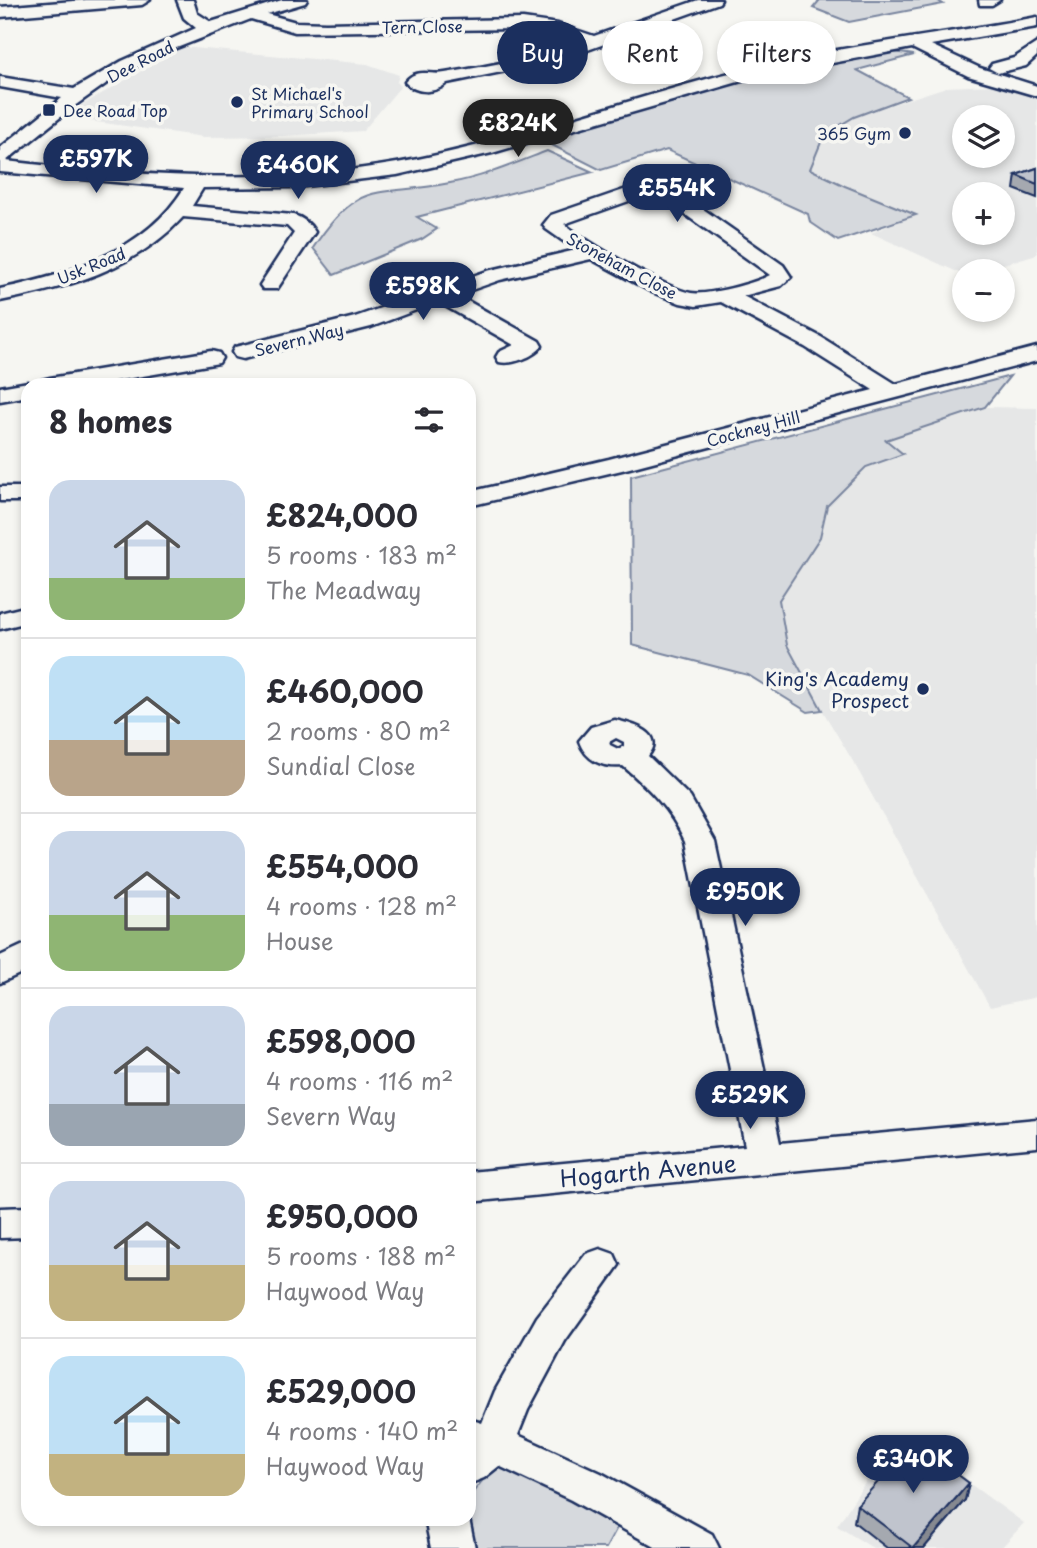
<!DOCTYPE html>
<html lang="en">
<head>
<meta charset="utf-8">
<style>
	:root { --surface:#fff; --page:#f7f7f7; --text:#2b2b33; --muted:#7c7c81; --line:#e1e1e2; --accent:#1b2f5e }
	body { margin:0; font-family:"Playpen Sans",sans-serif; background:var(--page); color:var(--text); height:100vh; display:flex; flex-direction:column; font-size:26px; white-space:nowrap }
	* { box-sizing:border-box; margin:0 }
	p { font-size:23px; color:var(--muted) }
	.icon { flex:none; width:38px; height:38px; fill:none; stroke:currentColor; stroke-width:2; stroke-linecap:round; stroke-linejoin:round }
	.map { position:relative; flex:1; overflow:hidden }
	.side { position:absolute; left:21px; top:378px; width:455px; height:1148px; display:flex; flex-direction:column; background:var(--surface); border-radius:21px; box-shadow:0 4px 10px #0003 }
	.side>* { flex:none }
	.banner { position:absolute; left:497px; top:21px; width:434px; height:63px; display:flex; gap:14px }
	.buttons { position:absolute; left:952px; top:105px; display:grid; gap:14px }
	.buttons a { display:grid; place-items:center; width:63px; height:63px; border-radius:50%; background:var(--surface); box-shadow:0 4px 10px #0003; font-size:35px }
	.price { position:absolute; translate:-50% -60px; padding:0 16px; border-radius:24px; background:var(--accent); color:#fff; font-size:23px; line-height:46px; filter:drop-shadow(0 2px 4px #0008) }
	.price::after { content:''; position:absolute; left:50%; top:42px; width:21px; height:16px; margin-left:-10px; background:inherit; clip-path:polygon(0 0,100% 0,50% 100%) }
	.price.on { background:#222; color:#fff }
	ul { padding:0; list-style:none }
	li { display:flex; align-items:center; gap:21px; height:175px; padding:0 28px }
	li+li { border-top:2px solid var(--line) }
	li span { display:grid; place-items:center; flex:none; width:196px; height:140px; border-radius:21px; color:#555 }
	li>.icon { margin-inline-start:auto }
	span .icon { width:84px; height:84px; fill:#fffc; stroke-width:1 }
	li b { font-size:30px }
	h2 { display:flex; justify-content:space-between; align-items:center; height:84px; padding:0 28px; font-size:30px }
	.chip { padding:0 24px; border-radius:32px; background:var(--surface); box-shadow:0 4px 10px #0003; font-size:24px; line-height:63px }
	.chip.on { background:var(--accent); color:#fff }
	.map>svg:first-child { display:block }
</style>
</head>
<body>
<div class="map">
<svg width="1037" height="1548" viewBox="0 0 1037 1548">
	<rect width="100%" height="100%" fill="#f6f6f2"/>
	<filter id="ink" filterUnits="userSpaceOnUse"><feTurbulence type="fractalNoise" baseFrequency=".0143" numOctaves="2"/><feDisplacementMap in="SourceGraphic" scale="14" xChannelSelector="R" yChannelSelector="G"/><feConvolveMatrix kernelMatrix="1 2 1 2 8 2 1 2 1" color-interpolation-filters="sRGB"/></filter>
	<g filter="url(#ink)">
		<g fill="#e6e7e7" fill-rule="evenodd">
			<polygon points="183,47 367,64 399,75 397,82 401,86 363,131 282,136 204,137 61,117"/>
			<path d="M992,85L1037,97V254L980,271H964V275L871,233L915,215L810,169L824,135L854,117L946,87ZM964,117H1003V156H964ZM964,194H1003V233H964Z"/>
			<polygon points="985,407 1037,408 1037,997 990,1007 854,763 797,668 787,645 779,600 820,537 827,507 866,467 902,454 885,440"/>
			<polygon points="901,1434 1024,1523 1001,1548 873,1548 837,1526 863,1486"/>
		</g>
		<g fill="#d6d9dd" stroke="#78849e" stroke-width="2">
			<polygon points="817,0 937,0 943,4 849,22 813,8 819,1"/>
			<polygon points="886,51 914,55 857,70 908,97 854,117 824,135 810,169 845,186 916,215 838,241 810,222 808,214 667,150 601,170 536,137 751,78"/>
			<path d="M547,151L593,172L417,217L437,229L422,239L334,275L313,248C360,176 378,198 450,183C484,177 516,163 547,151Z"/>
			<polygon points="1010,376 985,407 886,440 903,454 866,467 827,506 820,537 779,600 787,645 822,710 808,712 748,675 632,645 631,476"/>
			<polygon points="498,1461 618,1526 606,1548 470,1548 469,1497"/>
		</g>
		<g fill="none" stroke-linecap="round" stroke-linejoin="round">
			<g stroke="#1b2f5e" stroke-width="5">
				<g id="minor">
					<polygon points="86,0 150,0 142,5 0,17 0,7"/>
					<path d="M177,0H193L197,13L211,22L282,0H307L305,3L267,14L296,22L326,23L523,19L558,24L594,36L698,0H721L719,3L557,61L447,83C435,94 416,94 405,82C417,67 430,76 445,73C490,66 535,57 578,42L555,33L523,29L295,32L251,19L161,54L107,83L73,107L6,161C136,176 267,186 397,163C517,142 631,96 750,68C845,45 941,35 1037,17V27L931,45L980,68L1037,86V96L968,76L912,48L752,78L492,153L397,175L298,187L203,188L192,206L293,215C302,217 310,224 315,232L277,289H263L260,285L294,233L287,226L183,217C136,269 66,288 0,301V289C68,275 146,251 184,188L0,172V148L62,98L0,87V77L74,89L122,61L196,28L184,18Z"/>
					<polygon points="979,0 1000,0 992,5 980,5"/>
					<polygon points="1037,43 1037,56 1026,66 998,73 989,68 992,64 1014,58"/>
					<path d="M641,184H658L676,190L783,265L791,277L781,286L743,296L821,337L896,384L1037,347V361L622,470L469,506V492L609,459L873,390L805,347L721,302L696,306L680,303L652,292L591,259L500,280L457,295L539,341L542,346C534,357 512,365 499,362L496,357L499,352L514,345L438,302L371,327L243,359L235,357L232,352L235,347L355,317L487,271L576,250L546,229L543,225L551,215ZM643,196L662,198L770,275C756,283 707,296 691,293C664,288 587,242 564,224Z"/>
					<polygon points="211,351 219,353 222,358 219,363 90,385 39,385 42,380 50,378"/>
					<polygon points="28,382 37,385 28,385 28,396 0,401 0,387"/>
					<rect x="0" y="487" width="28" height="14"/>
					<polygon points="28,606 28,622 0,629 0,613"/>
					<path d="M615,720C633,724 667,733 648,756L690,797L715,841L780,1143L1037,1119V1147L469,1202V1172L745,1146L685,841C671,810 649,788 623,766C603,768 586,761 579,741L591,727ZM616,738L624,742V746L618,749L610,745L609,742Z"/>
					<polygon points="28,943 28,970 0,983 0,956"/>
					<polygon points="28,1207 28,1237 0,1238 0,1208"/>
					<polygon points="600,1249 614,1254 619,1265 565,1341 528,1410 518,1435 601,1473 712,1534 719,1548 657,1548 571,1500 499,1466 484,1478 469,1484 469,1419 482,1423 495,1391 537,1317 586,1254"/>
					<polygon points="425,1519 469,1519 475,1548 431,1548"/>
				</g>
			</g>
			<use href="#minor" fill="#f6f6f2" fill-rule="evenodd"/>
		</g>
		<g fill="#a5a9b0" stroke="#1b2f5e" stroke-width="2">
			<polygon points="1037,168 1037,198 1014,189 1016,175"/>
			<polygon points="969,1483 965,1500 924,1548 887,1548 854,1522 857,1505"/>
		</g>
		<polygon fill="#868990" stroke="#1b2f5e" stroke-width="2" points="969,1483 965,1500 924,1548 913,1548"/>
		<g fill="#c0c4cd" stroke="#1b2f5e" stroke-width="2">
			<polygon points="1037,168 1037,184 1016,175"/>
			<polygon points="914,1442 969,1483 913,1548 857,1505"/>
		</g>
	</g>
	<g fill="#1b2f5e" stroke="#f6f6f2" stroke-width="2.5">
		<circle cx="237" cy="102" r="7"/>
		<rect x="42" y="103" width="14" height="14" rx="3.5"/>
		<circle cx="905" cy="133" r="7"/>
		<circle cx="923" cy="689" r="7"/>
	</g>
	<g text-anchor="middle" dominant-baseline="central" stroke-width="7" stroke-linejoin="round" paint-order="stroke">
		<g font-size="16" fill="#1b2f5e" stroke="#f6f6f2">
			<text transform="translate(422 26) rotate(-1)">Tern Close</text>
			<text transform="translate(140 61) rotate(-27)">Dee Road</text>
			<text transform="translate(91 265) rotate(-22)">Usk Road</text>
			<text transform="translate(622 265) rotate(28)">Stoneham Close</text>
			<text transform="translate(299 339) rotate(-14)">Severn Way</text>
			<text transform="translate(753 428) rotate(-15)">Cockney Hill</text>
		</g>
		<g font-size="16" fill="#1b2f5e" stroke="#f6f6f2" text-anchor="start">
			<text x="251" y="93">St Michael's<tspan x="251" dy="18">Primary School</tspan></text>
			<text x="63" y="110">Dee Road Top</text>
			<text x="891" y="133" text-anchor="end">365 Gym</text>
		</g>
		<g font-size="19" fill="#1b2f5e" stroke="#f6f6f2" text-anchor="end">
			<text x="909" y="678">King's Academy<tspan x="909" dy="22">Prospect</tspan></text>
		</g>
		<g font-size="23" fill="#1b2f5e" stroke="#f6f6f2">
			<text transform="translate(648 1170) rotate(-5)">Hogarth Avenue</text>
		</g>
	</g>
</svg>
<div class="buttons">
<a><svg class="icon" aria-label="layers" viewBox="0 0 24 24"><path d="M12 4l9 5-9 5-9-5zM3 14l9 5 9-5"/></svg></a>
<a>+</a>
<a>−</a>
</div>
<b class="price on" style="left:518px;top:159px">£824K</b>
<b class="price" style="left:96px;top:195px">£597K</b>
<b class="price" style="left:298px;top:201px">£460K</b>
<b class="price" style="left:677px;top:224px">£554K</b>
<b class="price" style="left:423px;top:322px">£598K</b>
<b class="price" style="left:745px;top:928px">£950K</b>
<b class="price" style="left:750px;top:1131px">£529K</b>
<b class="price" style="left:913px;top:1495px">£340K</b>
<div class="banner">
<a class="chip on">Buy</a>
<a class="chip">Rent</a>
<a class="chip">Filters</a>
</div>
<section class="side">
<h2>8 homes<svg class="icon" aria-label="filters" viewBox="0 0 24 24"><path d="M4 7h16M4 17h16"/><circle cx="9" cy="7" r="2"/><circle cx="15" cy="17" r="2"/></svg></h2>
<ul>
<li><span style="background:linear-gradient(#c9d6e8 70%,#8fb573 0)"><svg class="icon" aria-label="home" viewBox="0 0 24 24"><path d="M3 11l9-7 9 7M6 9v11h12V9"/></svg></span><div><b>£824,000</b><p>5 rooms · 183 m²</p><p>The Meadway</p></div></li>
<li><span style="background:linear-gradient(#bfe0f5 60%,#b9a48a 0)"><svg class="icon" aria-label="home" viewBox="0 0 24 24"><path d="M3 11l9-7 9 7M6 9v11h12V9"/></svg></span><div><b>£460,000</b><p>2 rooms · 80 m²</p><p>Sundial Close</p></div></li>
<li><span style="background:linear-gradient(#c9d6e8 60%,#8fb573 0)"><svg class="icon" aria-label="home" viewBox="0 0 24 24"><path d="M3 11l9-7 9 7M6 9v11h12V9"/></svg></span><div><b>£554,000</b><p>4 rooms · 128 m²</p><p>House</p></div></li>
<li><span style="background:linear-gradient(#c9d6e8 70%,#9aa5b1 0)"><svg class="icon" aria-label="home" viewBox="0 0 24 24"><path d="M3 11l9-7 9 7M6 9v11h12V9"/></svg></span><div><b>£598,000</b><p>4 rooms · 116 m²</p><p>Severn Way</p></div></li>
<li><span style="background:linear-gradient(#c9d6e8 60%,#c2b280 0)"><svg class="icon" aria-label="home" viewBox="0 0 24 24"><path d="M3 11l9-7 9 7M6 9v11h12V9"/></svg></span><div><b>£950,000</b><p>5 rooms · 188 m²</p><p>Haywood Way</p></div></li>
<li><span style="background:linear-gradient(#bfe0f5 70%,#c2b280 0)"><svg class="icon" aria-label="home" viewBox="0 0 24 24"><path d="M3 11l9-7 9 7M6 9v11h12V9"/></svg></span><div><b>£529,000</b><p>4 rooms · 140 m²</p><p>Haywood Way</p></div></li>
</ul>
</section>
</div>
</body>
</html>
